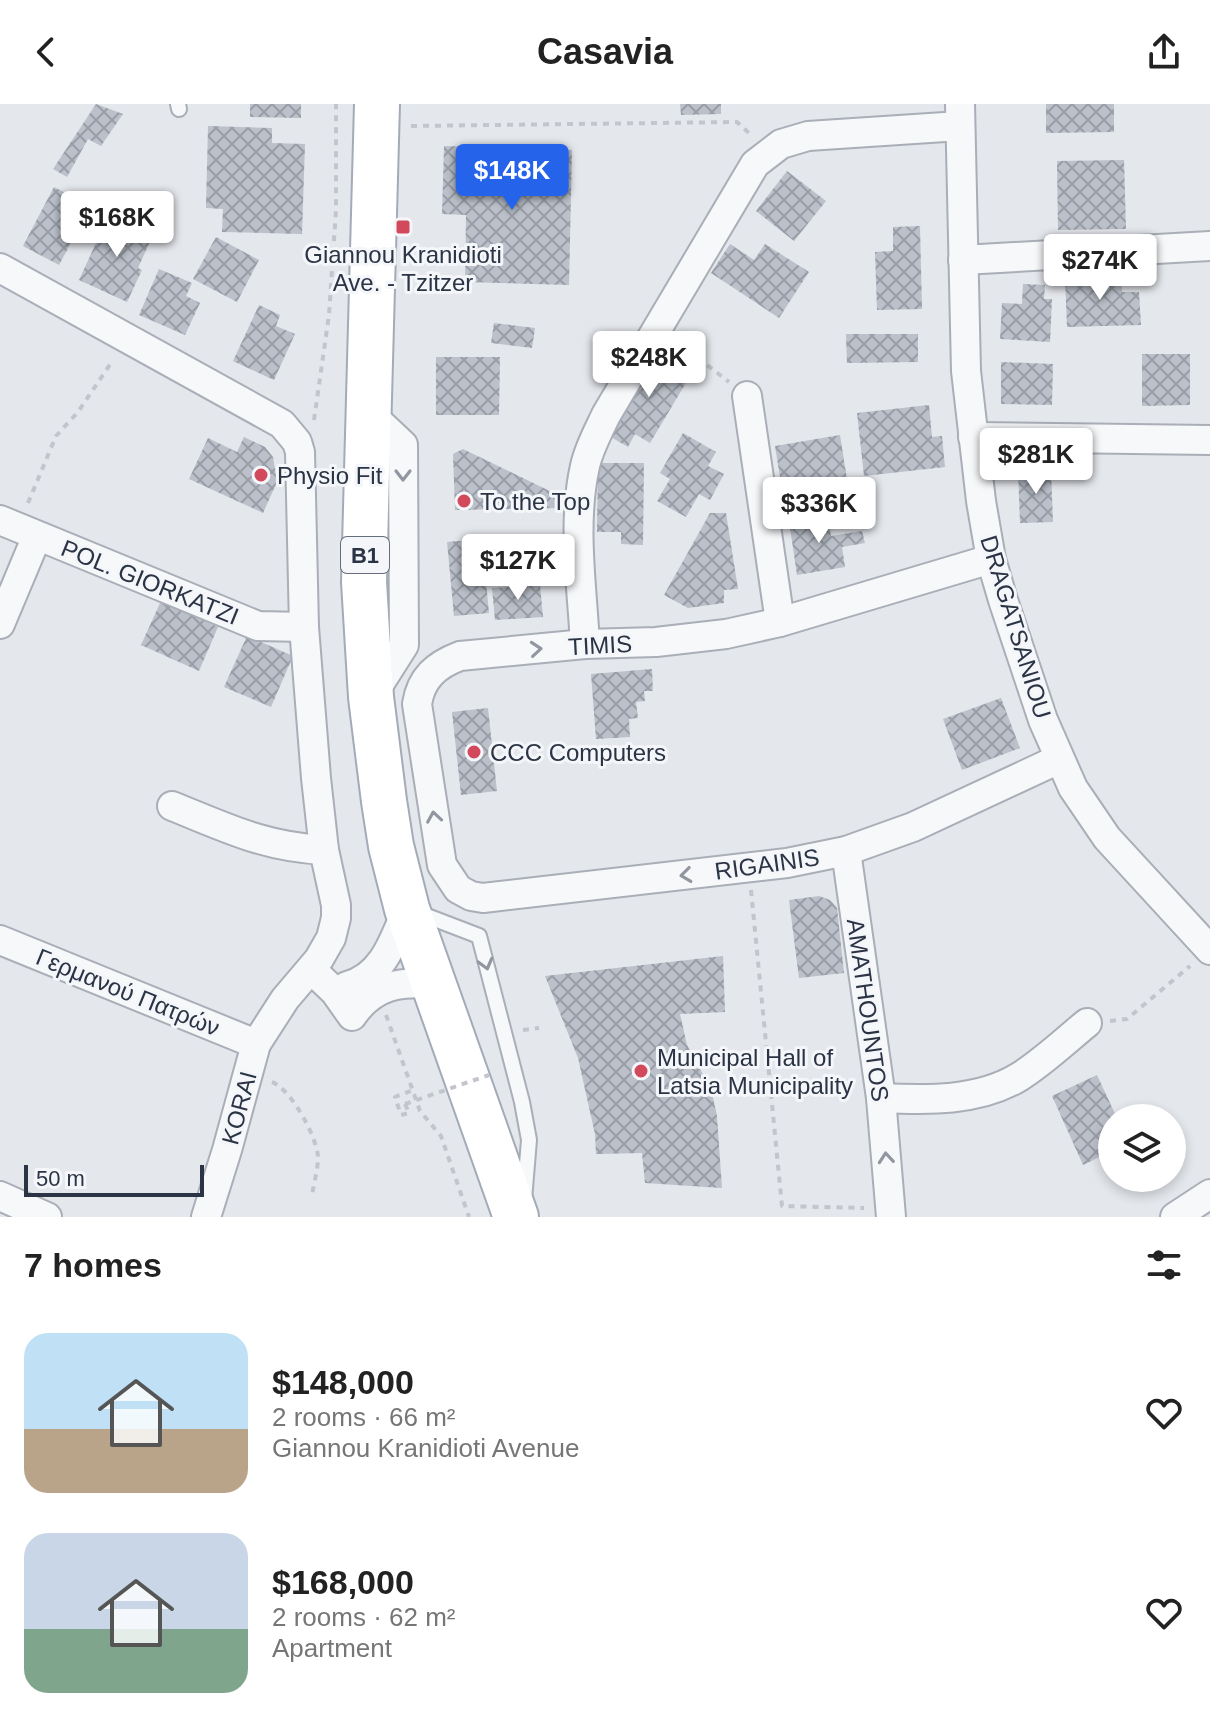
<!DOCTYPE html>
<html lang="en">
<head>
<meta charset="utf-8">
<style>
	:root { --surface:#fff; --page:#f6f6f6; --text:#222; --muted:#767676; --accent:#2563eb }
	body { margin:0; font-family:Helvetica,sans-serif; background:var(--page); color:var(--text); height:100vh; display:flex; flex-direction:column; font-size:30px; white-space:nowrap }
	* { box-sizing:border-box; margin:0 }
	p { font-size:26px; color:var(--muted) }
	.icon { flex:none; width:44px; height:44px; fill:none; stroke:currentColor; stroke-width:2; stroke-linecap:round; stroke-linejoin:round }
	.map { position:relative; height:1113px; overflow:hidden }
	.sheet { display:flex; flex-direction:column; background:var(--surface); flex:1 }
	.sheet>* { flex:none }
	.buttons { position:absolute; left:1098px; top:1000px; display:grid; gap:16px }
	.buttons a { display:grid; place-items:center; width:88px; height:88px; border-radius:50%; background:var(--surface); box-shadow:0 4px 12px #0003; font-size:40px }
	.scale { position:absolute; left:24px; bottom:20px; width:180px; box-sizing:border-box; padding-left:8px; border:4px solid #2b3445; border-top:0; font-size:22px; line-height:28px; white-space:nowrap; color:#2b3445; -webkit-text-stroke:6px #f4f6f9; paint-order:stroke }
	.price { position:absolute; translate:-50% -68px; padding:0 18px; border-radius:8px; background:#fff; color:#222; font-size:26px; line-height:52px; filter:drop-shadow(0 2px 4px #0008) }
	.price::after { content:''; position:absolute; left:50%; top:48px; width:24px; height:18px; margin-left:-12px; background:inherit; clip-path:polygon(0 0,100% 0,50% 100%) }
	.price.active { background:var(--accent); color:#fff }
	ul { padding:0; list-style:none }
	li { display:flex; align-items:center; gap:24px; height:200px; padding:0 24px }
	li span { display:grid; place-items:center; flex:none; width:224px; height:160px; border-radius:24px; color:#555 }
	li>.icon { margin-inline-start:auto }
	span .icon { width:96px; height:96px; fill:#fffc; stroke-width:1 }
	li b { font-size:34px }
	h2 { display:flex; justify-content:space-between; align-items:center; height:96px; padding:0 24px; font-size:34px }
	header { display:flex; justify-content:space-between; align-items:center; height:104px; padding:0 24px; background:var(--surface); font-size:36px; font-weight:700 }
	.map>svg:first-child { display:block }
</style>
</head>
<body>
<header><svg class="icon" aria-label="back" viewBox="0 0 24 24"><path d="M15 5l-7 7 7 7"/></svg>Casavia<svg class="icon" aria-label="share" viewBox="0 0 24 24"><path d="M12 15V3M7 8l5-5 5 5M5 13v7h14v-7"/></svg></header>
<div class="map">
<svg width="1210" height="1113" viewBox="0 0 1210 1113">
	<defs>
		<pattern id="building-cross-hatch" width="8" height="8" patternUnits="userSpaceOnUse" patternTransform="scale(2)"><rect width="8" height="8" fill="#bbc0ca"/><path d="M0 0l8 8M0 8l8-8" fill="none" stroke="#989da6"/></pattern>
	</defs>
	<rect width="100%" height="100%" fill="#e4e7ec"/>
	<g fill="url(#building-cross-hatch)">
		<polygon points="96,0 123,10 101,42 88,35 67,73 53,65"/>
		<polygon points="250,0 301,0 301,14 250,13"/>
		<polygon points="680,0 721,0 721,10 681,11"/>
		<polygon points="1046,0 1114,0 1114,28 1046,29"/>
		<polygon points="208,22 272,24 272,39 305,40 302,130 222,128 223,105 206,104"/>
		<polygon points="444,42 572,46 569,181 465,178 466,111 442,110"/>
		<polygon points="1124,56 1126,125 1058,126 1057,57"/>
		<polygon points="787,67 826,97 794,137 756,107"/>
		<polygon points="54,83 91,102 59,161 23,142"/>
		<polygon points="109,111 153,131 138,164 142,166 127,198 79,176"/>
		<polygon points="920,122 922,205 877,206 875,148 893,147 893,123"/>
		<polygon points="216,133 259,156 237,198 193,175"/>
		<polygon points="730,140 754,156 765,140 809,168 779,214 711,169"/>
		<polygon points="159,165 192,179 186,192 200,199 185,231 139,211"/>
		<polygon points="1121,171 1122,188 1139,188 1141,221 1067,223 1065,173"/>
		<polygon points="1023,180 1045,181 1044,195 1052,195 1050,238 1000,235 1002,199 1022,200"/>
		<polygon points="259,201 280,211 276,222 295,230 274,276 233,257"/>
		<polygon points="494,219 535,224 532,244 491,239"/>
		<polygon points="846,230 918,230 918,258 847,259"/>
		<polygon points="654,244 693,267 650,339 635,330 628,343 604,329"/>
		<polygon points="1142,250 1190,250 1190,301 1142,302"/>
		<polygon points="436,253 500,253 499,311 436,311"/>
		<polygon points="1001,258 1053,260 1052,301 1001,300"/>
		<polygon points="929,301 932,333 942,332 945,363 864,372 857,309"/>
		<polygon points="683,329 716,348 708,362 724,370 710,396 699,390 686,413 657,397 670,375 660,369"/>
		<polygon points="840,331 849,388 784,398 775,342"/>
		<polygon points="244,333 265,343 273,353 277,378 263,409 189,375 208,334 237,348"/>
		<polygon points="463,345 560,392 561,404 455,406 453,350"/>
		<polygon points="598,359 644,359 643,441 621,440 621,428 597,428"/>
		<polygon points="1051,366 1053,418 1020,419 1018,367"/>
		<polygon points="710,409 726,409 738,485 724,486 724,499 688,504 664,491"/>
		<polygon points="827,411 831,432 862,427 865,439 842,443 845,463 797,471 789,417"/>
		<polygon points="482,435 489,509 454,512 447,438"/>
		<polygon points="540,481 543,513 495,516 492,484"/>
		<polygon points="161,497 218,523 199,567 141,541"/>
		<polygon points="247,532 293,552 271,603 224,583"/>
		<polygon points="652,565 653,587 644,587 645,597 636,598 638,614 629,615 630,633 596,635 591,570"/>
		<polygon points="1001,594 1020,644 962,666 943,615"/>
		<polygon points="488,604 497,687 461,691 452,608"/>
		<polygon points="819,792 830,796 837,804 844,869 799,874 789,796"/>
		<polygon points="723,852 725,908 680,910 687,941 711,985 717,1012 722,1084 645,1079 642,1049 596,1050 595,1030 578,954 545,872"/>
		<polygon points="1097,971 1117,1014 1112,1014 1112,1047 1083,1061 1052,992"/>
	</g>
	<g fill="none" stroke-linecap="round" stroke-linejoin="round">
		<g stroke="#a9aeb7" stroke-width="18">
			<g id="lane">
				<polyline points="178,0 179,5"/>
				<polyline points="419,809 479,832 522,998 529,1036 524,1096"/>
			</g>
		</g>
		<g stroke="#a9aeb7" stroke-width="32">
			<g id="street">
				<polyline points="960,0 966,267 981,397 991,455 1003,496 1043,616 1073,684 1107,734 1210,846"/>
				<polyline points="963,156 1210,142"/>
				<polyline points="0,164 282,320 297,338 300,348 304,523 316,674 324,746 336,801 336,814 331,834 319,855 285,895 256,940 227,1046 206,1113"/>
				<polyline points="747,292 780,518"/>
				<polyline points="368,308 403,341 404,541 371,593"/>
				<polyline points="973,333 1210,336"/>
				<polyline points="0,416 258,522 304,523"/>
				<path d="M991,455L780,518L726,530L656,538L585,540L460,552C436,561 421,574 417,600L442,761L458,785L471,792L483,794L787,759L846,747L913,723L1059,655"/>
				<polyline points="0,520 37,432"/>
				<path d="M585,540C582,482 572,420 585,362C589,344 598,328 606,311L755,60L781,40L808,32L960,22"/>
				<path d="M172,702C227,724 264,743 324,746"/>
				<polyline points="846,747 881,994 891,1113"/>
				<polyline points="0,836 256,940"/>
				<path d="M312,866L335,888L352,912C373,881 399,877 435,880"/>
				<path d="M347,882C383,873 394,836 407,805"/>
				<path d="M881,994C927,996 978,998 1019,973C1043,958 1065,937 1087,919"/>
				<polyline points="0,1092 47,1113"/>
				<polyline points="1175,1113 1210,1090"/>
			</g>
		</g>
		<g stroke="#a3abb8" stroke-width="48">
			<polyline id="primary" points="377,0 364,478 371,593 384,697 391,742 407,805 516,1113"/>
		</g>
		<g stroke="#c2c5cb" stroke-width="4" stroke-dasharray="6 6" stroke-linecap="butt">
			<polyline points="411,22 737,18 752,32"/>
			<polyline points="679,239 729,278"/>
			<polyline points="314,316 329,211 336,106 336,0"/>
			<polyline points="28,399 56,332 78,308 113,256"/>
			<polyline points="751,786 782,1102 864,1104"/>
			<polyline points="386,911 420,1007 441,1032 469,1113"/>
			<polyline points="1110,917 1127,915 1190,862"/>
			<polyline points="523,926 539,924"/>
			<path d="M272,978C291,985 317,1033 318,1053C318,1065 314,1079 312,1091"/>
			<polyline points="405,1000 409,1009 401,1011 395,993 413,986"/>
		</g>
		<use href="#lane" stroke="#f7f8fa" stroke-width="14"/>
		<use href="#street" stroke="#f7f8fa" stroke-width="28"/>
		<use href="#primary" stroke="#fff" stroke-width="44"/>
		<polyline stroke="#c2c5cb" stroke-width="4" stroke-dasharray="6 6" stroke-linecap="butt" points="405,1000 489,971"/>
	</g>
	<defs><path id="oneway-chevron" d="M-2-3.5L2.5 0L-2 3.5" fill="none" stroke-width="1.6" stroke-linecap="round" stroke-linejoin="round" transform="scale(2)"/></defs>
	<g stroke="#9196a0">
		<use href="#oneway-chevron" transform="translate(403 371) rotate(90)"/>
		<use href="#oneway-chevron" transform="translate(536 545) rotate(-5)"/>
		<use href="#oneway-chevron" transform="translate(434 713) rotate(-99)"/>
		<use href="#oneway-chevron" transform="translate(686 771) rotate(173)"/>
		<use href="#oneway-chevron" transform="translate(486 860) rotate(75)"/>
		<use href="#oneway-chevron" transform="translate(886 1054) rotate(-95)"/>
	</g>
	<g fill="#d1495b" stroke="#f4f6f9" stroke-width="3">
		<rect x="395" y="115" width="16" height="16" rx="4"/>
		<circle cx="261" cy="371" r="8"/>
		<circle cx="464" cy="397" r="8"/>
		<circle cx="474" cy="648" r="8"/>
		<circle cx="641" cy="967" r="8"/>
	</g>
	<g text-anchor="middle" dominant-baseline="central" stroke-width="6" stroke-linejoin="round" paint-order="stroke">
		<rect fill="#f4f6f9" stroke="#676e7b" stroke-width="2" x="341" y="433" width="48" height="36" rx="6"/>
		<g font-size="22" font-weight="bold" fill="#2b3445">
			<text x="365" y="451">B1</text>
		</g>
		<g font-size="24" fill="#2b3445" stroke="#f4f6f9" text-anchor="start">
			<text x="403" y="150" text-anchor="middle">Giannou Kranidioti<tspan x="403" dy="28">Ave. - Tzitzer</tspan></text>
			<text x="277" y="371">Physio Fit</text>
			<text x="480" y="397">To the Top</text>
			<text x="490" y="648">CCC Computers</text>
			<text x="657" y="953">Municipal Hall of<tspan x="657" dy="28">Latsia Municipality</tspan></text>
		</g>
		<g font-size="24" fill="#2b3445" stroke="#f4f6f9">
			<text transform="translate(150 478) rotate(22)">POL. GIORKATZI</text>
			<text transform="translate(1016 523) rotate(73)">DRAGATSANIOU</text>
			<text transform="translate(600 541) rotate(-3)">TIMIS</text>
			<text transform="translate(767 760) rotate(-8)">RIGAINIS</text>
			<text transform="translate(128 888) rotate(22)">Γερμανού Πατρών</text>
			<text transform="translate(868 906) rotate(82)">AMATHOUNTOS</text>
			<text transform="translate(239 1004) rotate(-75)">KORAI</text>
		</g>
	</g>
</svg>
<div class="buttons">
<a><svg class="icon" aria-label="layers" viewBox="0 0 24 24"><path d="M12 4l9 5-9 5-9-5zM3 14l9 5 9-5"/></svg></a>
</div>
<div class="scale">50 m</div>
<b class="price active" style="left:512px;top:108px">$148K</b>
<b class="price" style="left:117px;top:155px">$168K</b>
<b class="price" style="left:1100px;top:198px">$274K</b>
<b class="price" style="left:649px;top:295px">$248K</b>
<b class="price" style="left:1036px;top:392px">$281K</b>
<b class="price" style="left:819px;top:441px">$336K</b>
<b class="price" style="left:518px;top:498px">$127K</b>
</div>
<section class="sheet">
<h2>7 homes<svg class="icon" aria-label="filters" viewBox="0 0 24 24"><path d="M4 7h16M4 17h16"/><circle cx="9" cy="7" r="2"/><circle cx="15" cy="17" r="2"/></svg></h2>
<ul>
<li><span style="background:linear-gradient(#bfe0f5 60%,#b9a48a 0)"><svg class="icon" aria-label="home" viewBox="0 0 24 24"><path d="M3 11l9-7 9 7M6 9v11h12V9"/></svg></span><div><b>$148,000</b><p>2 rooms · 66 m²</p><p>Giannou Kranidioti Avenue</p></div><svg class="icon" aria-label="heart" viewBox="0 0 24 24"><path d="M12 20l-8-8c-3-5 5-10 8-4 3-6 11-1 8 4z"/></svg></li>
<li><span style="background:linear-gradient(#c9d6e8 60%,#7fa58c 0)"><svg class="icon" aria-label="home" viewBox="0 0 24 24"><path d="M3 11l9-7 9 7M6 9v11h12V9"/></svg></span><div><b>$168,000</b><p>2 rooms · 62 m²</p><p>Apartment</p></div><svg class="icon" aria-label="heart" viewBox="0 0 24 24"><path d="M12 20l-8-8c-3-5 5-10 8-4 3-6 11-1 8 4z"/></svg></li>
</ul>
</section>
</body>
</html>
